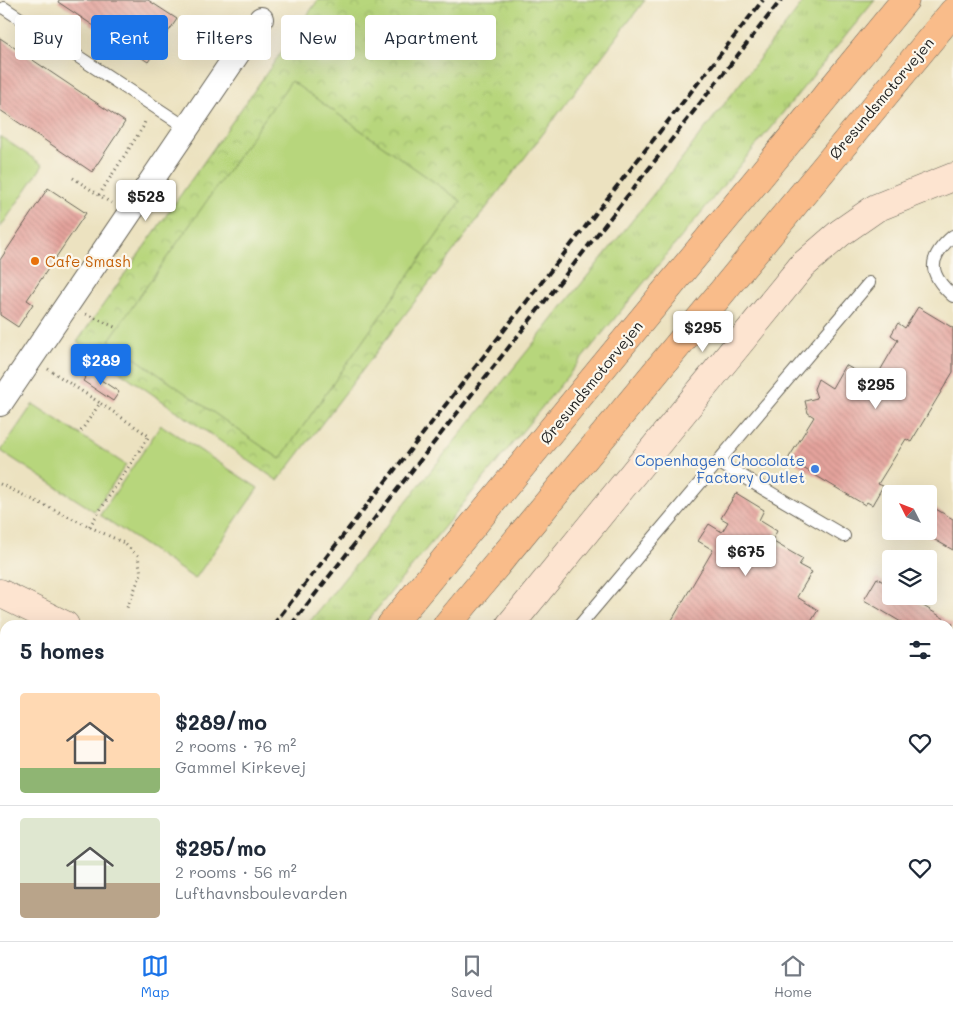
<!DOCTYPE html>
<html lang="en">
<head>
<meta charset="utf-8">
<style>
	:root { --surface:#fff; --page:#f6f6f7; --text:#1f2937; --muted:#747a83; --line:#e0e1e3; --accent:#1a73e8 }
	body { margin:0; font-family:Mali,sans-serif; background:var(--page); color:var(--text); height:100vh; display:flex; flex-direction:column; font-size:19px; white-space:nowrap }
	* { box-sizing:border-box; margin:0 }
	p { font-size:16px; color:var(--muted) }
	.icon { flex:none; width:28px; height:28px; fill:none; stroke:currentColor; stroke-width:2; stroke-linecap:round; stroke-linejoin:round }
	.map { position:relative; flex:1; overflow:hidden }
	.details { position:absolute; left:0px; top:620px; width:954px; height:321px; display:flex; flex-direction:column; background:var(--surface); border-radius:15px 15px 0 0; box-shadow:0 5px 20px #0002 }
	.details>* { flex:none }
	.top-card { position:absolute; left:15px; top:15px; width:500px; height:45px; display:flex; gap:10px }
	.needle { width:32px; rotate:312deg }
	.fabs { position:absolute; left:882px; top:485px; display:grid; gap:10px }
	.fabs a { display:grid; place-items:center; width:55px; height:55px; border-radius:5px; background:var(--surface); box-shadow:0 5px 20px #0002; font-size:25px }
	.price { position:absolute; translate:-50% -42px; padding:0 11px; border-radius:5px; background:#fff; color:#222; font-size:16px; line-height:32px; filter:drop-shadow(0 1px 2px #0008) }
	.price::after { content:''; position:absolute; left:50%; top:30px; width:15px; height:11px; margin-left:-8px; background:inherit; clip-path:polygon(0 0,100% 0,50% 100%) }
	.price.on { background:var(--accent); color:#fff }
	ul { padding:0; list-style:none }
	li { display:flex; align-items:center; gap:15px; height:125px; padding:0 20px }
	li+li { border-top:1px solid var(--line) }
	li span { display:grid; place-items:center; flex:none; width:140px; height:100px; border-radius:5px; color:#555 }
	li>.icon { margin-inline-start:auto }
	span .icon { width:60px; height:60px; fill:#fffc; stroke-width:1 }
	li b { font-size:21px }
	h2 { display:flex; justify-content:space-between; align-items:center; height:60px; padding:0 20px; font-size:21px }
	.chip { padding:0 18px; border-radius:5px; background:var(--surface); box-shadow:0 5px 20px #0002; font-size:18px; line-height:45px }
	.chip.on { background:var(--accent); color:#fff }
	.tab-bar { display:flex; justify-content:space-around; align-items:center; height:70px; border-top:1px solid var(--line); background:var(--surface); font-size:14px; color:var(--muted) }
	.tab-bar a { display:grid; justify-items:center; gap:2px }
	.tab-bar .on { color:var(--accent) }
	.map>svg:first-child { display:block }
</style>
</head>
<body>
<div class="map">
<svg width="953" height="941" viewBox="0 0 953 941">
	<defs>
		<pattern id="grass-tufts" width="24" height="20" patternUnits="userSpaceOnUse" patternTransform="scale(1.25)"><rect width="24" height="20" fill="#b7d67c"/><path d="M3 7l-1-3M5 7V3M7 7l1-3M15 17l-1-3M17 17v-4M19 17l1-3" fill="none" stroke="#9db76b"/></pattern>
		<pattern id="forest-crowns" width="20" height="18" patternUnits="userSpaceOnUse" patternTransform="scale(1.25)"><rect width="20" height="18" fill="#91b76c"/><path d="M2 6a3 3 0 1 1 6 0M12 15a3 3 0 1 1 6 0" fill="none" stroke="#769458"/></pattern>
		<pattern id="park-crowns" width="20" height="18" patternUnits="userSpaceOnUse" patternTransform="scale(1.25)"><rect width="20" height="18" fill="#b7d67c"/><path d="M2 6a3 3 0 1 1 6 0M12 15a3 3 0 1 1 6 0" fill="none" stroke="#9db76b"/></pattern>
		<pattern id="building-back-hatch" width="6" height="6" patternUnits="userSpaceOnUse" patternTransform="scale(1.25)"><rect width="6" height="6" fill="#e4a39c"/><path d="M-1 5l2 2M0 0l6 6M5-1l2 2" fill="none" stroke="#c38c86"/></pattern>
	</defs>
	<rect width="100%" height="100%" fill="#fbf7ec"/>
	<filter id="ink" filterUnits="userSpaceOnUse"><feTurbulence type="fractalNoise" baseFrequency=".02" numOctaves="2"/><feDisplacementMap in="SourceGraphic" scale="10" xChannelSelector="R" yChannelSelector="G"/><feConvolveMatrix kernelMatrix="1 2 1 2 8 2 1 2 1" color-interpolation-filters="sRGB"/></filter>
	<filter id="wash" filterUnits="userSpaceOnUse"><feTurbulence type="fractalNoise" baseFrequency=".0096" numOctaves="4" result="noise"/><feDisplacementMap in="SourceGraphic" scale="20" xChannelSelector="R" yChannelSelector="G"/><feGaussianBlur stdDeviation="1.12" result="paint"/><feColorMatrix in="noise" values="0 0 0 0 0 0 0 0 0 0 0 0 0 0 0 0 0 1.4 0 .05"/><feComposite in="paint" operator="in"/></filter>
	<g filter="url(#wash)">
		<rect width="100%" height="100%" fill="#ece2c0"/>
		<g fill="url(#grass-tufts)" stroke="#6a794c">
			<polygon points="805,0 875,0 364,625 307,625 676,166"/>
			<polygon points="953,727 953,818 949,825 949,734"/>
			<polygon points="55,936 108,936 104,941 51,941"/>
			<polygon points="397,936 513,936 521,941 408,941"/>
		</g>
		<polygon fill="url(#forest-crowns)" stroke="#566a44" points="233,936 281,936 277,941 229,941"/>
		<polygon fill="url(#park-crowns)" stroke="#6a794c" points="318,0 645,0 278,481 77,342"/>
		<g fill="#b7d67c" stroke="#6a794c">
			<polygon points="291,81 461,201 280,459 109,340"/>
			<polygon points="0,136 43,165 0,228"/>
			<polygon points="33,404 126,465 94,511 1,451"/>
			<polygon points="161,425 258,488 195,579 100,515"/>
		</g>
		<g id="blocks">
			<g fill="url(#building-back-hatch)">
				<polygon points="59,0 148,0 177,19 148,62 58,2"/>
				<polygon points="0,38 125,122 92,172 0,110"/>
				<polygon points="48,188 86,213 27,300 33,304 18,327 0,315 0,260"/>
				<polygon points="918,307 953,328 953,372 911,442 906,439 878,484 883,486 872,505 867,502 865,505 788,459 814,417 808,413 805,401 817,398 814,389 818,379 832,388 845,365 874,381 898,340 891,335 898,323 905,328"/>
				<polygon points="89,372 119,392 113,401 83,381"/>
				<polygon points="736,493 764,510 759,520 777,531 772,541 803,559 799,565 812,572 797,597 818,610 809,625 658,625 661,620 669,625 713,550 698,541 709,524 722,532 728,522 721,518"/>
				<polygon points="929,505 953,519 953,550 919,531 929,531"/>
				<polygon points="877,578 891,587 891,596 907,596 953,624 949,632 949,625 906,625 864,600"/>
				<polygon points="844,936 892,936 902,941 842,941"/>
			</g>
		</g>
	</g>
	<g filter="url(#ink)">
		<use href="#blocks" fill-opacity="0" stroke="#656155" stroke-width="1"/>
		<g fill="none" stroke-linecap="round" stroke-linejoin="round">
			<g stroke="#656155" stroke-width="14">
				<g id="lane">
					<polyline points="4,8 187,128"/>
					<path d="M953,236C927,258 928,274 953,296"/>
					<polyline points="718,462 844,536"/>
					<polyline points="580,625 869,283"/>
				</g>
			</g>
			<g stroke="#656155" stroke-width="26">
				<g id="street">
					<polyline points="0,404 261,19"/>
					<polyline points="949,687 953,679"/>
					<polyline points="949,846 953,839"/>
					<polyline points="365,936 375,941"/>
					<polyline points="290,941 293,936"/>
					<polyline points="543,941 545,936"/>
					<polyline points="812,941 814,936"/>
				</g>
			</g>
			<g stroke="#656155" stroke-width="29">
				<g id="secondary">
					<polyline points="0,593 65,625"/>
					<polyline points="510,625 802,266 840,233 876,208 953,177"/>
					<polyline points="690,936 700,941"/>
				</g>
			</g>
			<g stroke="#656155" stroke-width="29">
				<g id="highway">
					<polyline points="391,625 905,0"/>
					<polyline points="447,625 953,12"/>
					<polyline points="131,941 135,936"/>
					<polyline points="187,941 191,936"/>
				</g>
			</g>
			<g stroke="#656155" stroke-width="3" stroke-dasharray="1 4" stroke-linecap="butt">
				<polyline points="73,178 111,203"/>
				<polyline points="99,195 143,127 146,119"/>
				<polyline points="86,314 117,328"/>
				<polyline points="48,369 100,403"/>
				<polyline points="81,431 100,403 149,436 89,527"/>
				<polyline points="0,484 124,543 138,556 141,574 126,610"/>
				<polyline points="0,778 5,782"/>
				<polyline points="0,800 5,794"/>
			</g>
			<use href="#lane" stroke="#fff" stroke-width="12"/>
			<use href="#street" stroke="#fff" stroke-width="24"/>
			<use href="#secondary" stroke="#fde4d0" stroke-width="28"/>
			<use href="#highway" stroke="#f9bc8a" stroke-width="28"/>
			<g stroke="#1c1c1c" stroke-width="4" stroke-dasharray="8 4" stroke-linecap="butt">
				<polyline points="273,625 763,0"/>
				<polyline points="291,625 781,0"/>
				<polyline points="16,941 20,936"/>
				<polyline points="34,941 38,936"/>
			</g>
		</g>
	</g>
	<circle fill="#e8710a" stroke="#fbf7ec" stroke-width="2" cx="35" cy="261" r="5"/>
	<circle fill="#3f7fe0" stroke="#fbf7ec" stroke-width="2" cx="815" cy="469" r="5"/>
	<g text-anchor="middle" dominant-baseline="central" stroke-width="4.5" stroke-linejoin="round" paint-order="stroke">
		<g font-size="15" fill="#1c1c1c" stroke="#fbf7ec">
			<text transform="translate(881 98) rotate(-50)">Øresundsmotorvejen</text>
			<text transform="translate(591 382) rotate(-51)">Øresundsmotorvejen</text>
		</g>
		<g font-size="15" fill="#c56008" stroke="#fbf7ec" text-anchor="start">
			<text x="45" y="261">Cafe Smash</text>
		</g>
		<g font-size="15" fill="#366cbe" stroke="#fbf7ec" text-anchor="end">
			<text x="805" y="460">Copenhagen Chocolate<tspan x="805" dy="17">Factory Outlet</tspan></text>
		</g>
	</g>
</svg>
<div class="fabs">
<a><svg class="needle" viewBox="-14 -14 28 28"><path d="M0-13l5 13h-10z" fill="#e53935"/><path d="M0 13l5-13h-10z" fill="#747a83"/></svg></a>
<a><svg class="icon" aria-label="layers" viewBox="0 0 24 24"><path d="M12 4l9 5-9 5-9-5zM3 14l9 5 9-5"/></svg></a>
</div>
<b class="price" style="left:146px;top:222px">$528</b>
<b class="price" style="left:703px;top:353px">$295</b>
<b class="price on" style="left:101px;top:386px">$289</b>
<b class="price" style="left:876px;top:410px">$295</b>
<b class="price" style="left:746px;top:577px">$675</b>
<div class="top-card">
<a class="chip">Buy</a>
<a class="chip on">Rent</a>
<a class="chip">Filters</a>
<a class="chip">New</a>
<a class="chip">Apartment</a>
</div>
<section class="details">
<h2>5 homes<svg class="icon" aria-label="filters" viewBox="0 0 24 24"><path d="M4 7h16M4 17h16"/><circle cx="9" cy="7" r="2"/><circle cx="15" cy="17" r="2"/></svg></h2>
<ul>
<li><span style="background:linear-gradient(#ffd9b3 75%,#8fb573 0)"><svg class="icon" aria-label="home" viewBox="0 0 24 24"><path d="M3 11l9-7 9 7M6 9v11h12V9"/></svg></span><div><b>$289/mo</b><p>2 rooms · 76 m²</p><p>Gammel Kirkevej</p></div><svg class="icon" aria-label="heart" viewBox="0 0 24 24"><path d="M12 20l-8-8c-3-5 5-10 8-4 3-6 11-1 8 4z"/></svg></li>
<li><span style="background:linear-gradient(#dfe7d0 65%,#b9a48a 0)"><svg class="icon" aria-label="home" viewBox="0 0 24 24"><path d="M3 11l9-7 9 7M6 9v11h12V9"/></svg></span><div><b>$295/mo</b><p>2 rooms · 56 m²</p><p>Lufthavnsboulevarden</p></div><svg class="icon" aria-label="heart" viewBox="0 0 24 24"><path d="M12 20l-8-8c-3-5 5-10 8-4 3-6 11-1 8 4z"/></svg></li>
</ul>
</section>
</div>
<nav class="tab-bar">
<a class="on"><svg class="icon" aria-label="map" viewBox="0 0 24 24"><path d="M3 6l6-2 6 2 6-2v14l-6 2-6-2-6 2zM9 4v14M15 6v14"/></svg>Map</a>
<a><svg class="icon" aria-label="saved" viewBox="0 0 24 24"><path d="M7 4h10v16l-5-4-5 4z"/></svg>Saved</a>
<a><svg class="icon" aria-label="home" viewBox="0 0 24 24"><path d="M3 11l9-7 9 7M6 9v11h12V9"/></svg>Home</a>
</nav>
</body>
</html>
